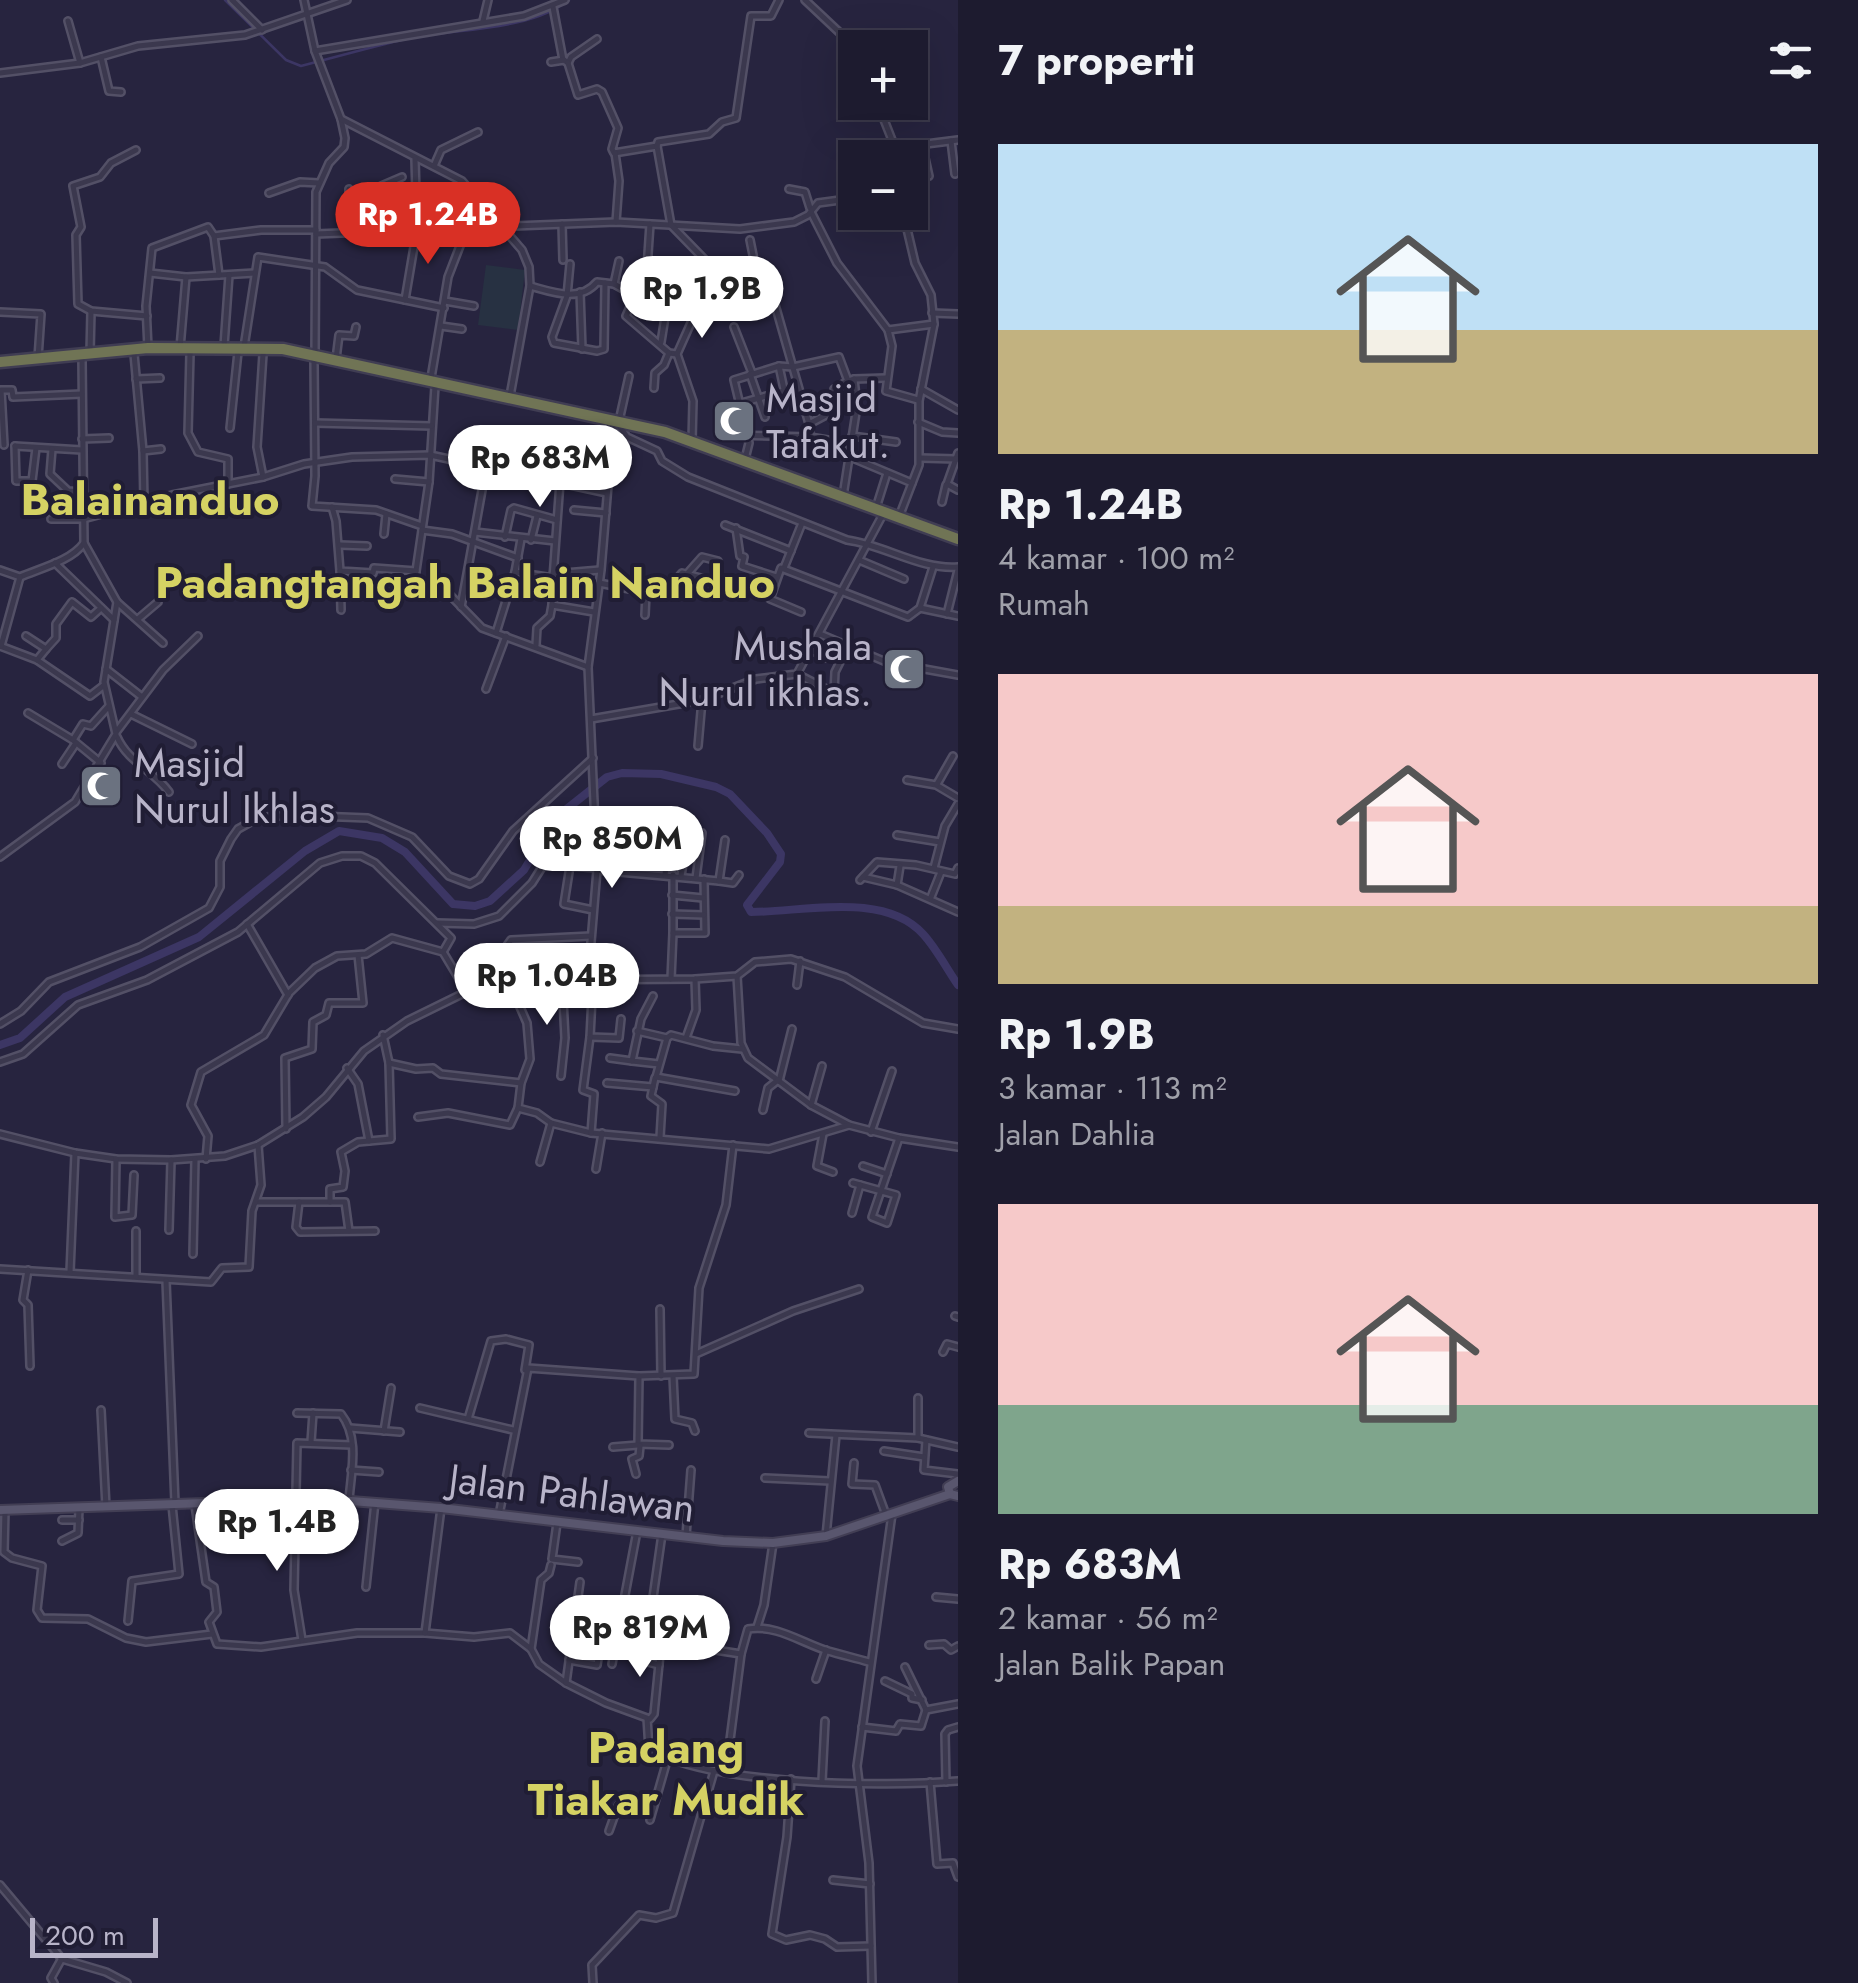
<!DOCTYPE html>
<html lang="id">
<head>
<meta charset="utf-8">
<style>
	:root { --surface:#1d1b2f; --page:#2a283b; --text:#f1f3f6; --muted:#a0a1aa; --line:#3b394b; --accent:#d93025 }
	body { margin:0; font-family:Jost,sans-serif; background:var(--page); color:var(--text); height:100vh; display:flex; flex-direction:column; font-size:38px; white-space:nowrap }
	* { box-sizing:border-box; margin:0 }
	p { font-size:32px; color:var(--muted) }
	.icon { flex:none; width:55px; height:55px; fill:none; stroke:currentColor; stroke-width:2; stroke-linecap:round; stroke-linejoin:round }
	.map { position:relative; flex:1; overflow:hidden }
	.panel { display:flex; flex-direction:column; background:var(--surface); width:900px }
	.panel>* { flex:none }
	.fabs { position:absolute; left:838px; top:30px; display:grid; gap:20px }
	.fabs a { display:grid; place-items:center; width:90px; height:90px; border-radius:0px; background:var(--surface); box-shadow:0 10px 40px #0002,0 0 0 2px var(--line); font-size:50px }
	.scale { position:absolute; left:30px; bottom:25px; width:128px; box-sizing:border-box; padding-left:10px; border:5px solid #b8b4c9; border-top:0; font-size:28px; line-height:35px; white-space:nowrap; color:#b8b4c9; -webkit-text-stroke:8px #201d34; paint-order:stroke }
	.price { position:absolute; translate:-50% -85px; padding:0 22px; border-radius:35px; background:#fff; color:#222; font-size:32px; line-height:65px; filter:drop-shadow(0 2px 5px #0008) }
	.price::after { content:''; position:absolute; left:50%; top:60px; width:30px; height:22px; margin-left:-15px; background:inherit; clip-path:polygon(0 0,100% 0,50% 100%) }
	.price.selected { background:var(--accent); color:#fff }
	ul { padding:0; list-style:none }
	li { display:grid; align-content:center; gap:20px; height:530px; padding:0 40px }
	li span { display:grid; place-items:center; height:310px; border-radius:0px; color:#555 }
	li>.icon { margin-inline-start:auto }
	span .icon { width:180px; height:180px; fill:#fffc; stroke-width:1 }
	li b { font-size:42px }
	h2 { display:flex; justify-content:space-between; align-items:center; height:120px; padding:0 40px; font-size:42px }
	main { display:flex; flex:1; min-height:0 }
	.map>svg:first-child { display:block }
</style>
</head>
<body>
<main>
<div class="map">
<svg width="958" height="1983" viewBox="0 0 958 1983">
	<rect width="100%" height="100%" fill="#27243f"/>
	<polygon fill="#273142" points="486,265 525,270 518,330 478,325"/>
	<g fill="none" stroke-linecap="round" stroke-linejoin="round">
		<path stroke="#3c3664" stroke-width="2.5" d="M225,0L286,60L301,66C336,57 371,47 406,39C455,28 528,32 569,0"/>
		<path stroke="#3c3664" stroke-width="8" d="M0,1045L20,1038L65,997L199,937L305,851L339,831L382,838L405,852L453,904L475,906L490,901L524,870L554,819L607,777L622,773L661,774L716,787L730,794L767,833L781,854L780,862L747,905L751,912C803,912 884,891 923,934C936,948 947,969 958,985"/>
		<g stroke="#535066" stroke-width="10">
			<g id="minor">
				<polyline points="232,0 262,30"/>
				<polyline points="304,0 315,51 341,119 345,138 344,147 329,163 316,192 315,355"/>
				<polyline points="805,0 840,33 855,55"/>
				<polyline points="553,7 563,60"/>
				<polyline points="68,21 80,63"/>
				<polyline points="483,21 488,0"/>
				<polyline points="315,51 524,16 565,0"/>
				<polyline points="101,57 109,91 121,92"/>
				<polyline points="551,62 564,60 568,63 571,57 597,39"/>
				<polyline points="568,63 578,95 597,89 602,92 618,128 612,149 614,153 657,146"/>
				<polyline points="0,73 80,63 138,46 245,35 347,0"/>
				<polyline points="877,102 892,140 895,158"/>
				<polyline points="341,119 462,181 522,250 529,267 530,286 510,396"/>
				<polyline points="951,141 955,174"/>
				<polyline points="136,150 111,163 100,177 73,186 81,227 76,235 78,304 91,311 147,316"/>
				<polyline points="615,153 619,181 616,222"/>
				<polyline points="907,158 923,154"/>
				<polyline points="434,166 441,150 478,132"/>
				<polyline points="929,176 923,149 926,144 958,140"/>
				<polyline points="349,189 350,232"/>
				<polyline points="789,189 805,192 810,208"/>
				<polyline points="269,193 300,182 319,183"/>
				<polyline points="811,212 837,263 888,330 892,346 886,391 918,400"/>
				<polyline points="562,224 563,260"/>
				<polyline points="650,224 647,269 626,316 669,353 677,354"/>
				<polyline points="381,230 381,186 402,177"/>
				<polyline points="316,234 616,222 740,229 794,222 808,215 818,203 855,198"/>
				<polyline points="214,236 261,230 316,230"/>
				<polyline points="570,264 567,296 552,337 554,343 597,351 604,349 605,283"/>
				<polyline points="707,269 756,270 750,240"/>
				<polyline points="150,273 186,277 255,273"/>
				<polyline points="614,284 619,261"/>
				<path d="M530,286C552,292 580,303 597,282L614,284L634,295"/>
				<polyline points="580,292 582,349"/>
				<polyline points="405,300 417,229 415,159"/>
				<polyline points="445,301 474,306"/>
				<polyline points="774,301 809,424 810,437"/>
				<polyline points="0,312 41,314 38,358"/>
				<polyline points="932,313 958,314"/>
				<polyline points="441,326 462,329"/>
				<polyline points="734,327 752,373"/>
				<polyline points="888,330 934,324"/>
				<polyline points="661,342 666,311 677,277"/>
				<polyline points="224,346 229,275"/>
				<polyline points="244,347 258,257 325,267 357,290 444,308"/>
				<polyline points="148,348 146,306 152,248 208,227 214,236 219,275"/>
				<polyline points="180,348 186,277"/>
				<polyline points="90,353 91,311"/>
				<polyline points="190,353 188,433 198,452 228,459 228,484"/>
				<polyline points="134,354 143,451 144,503"/>
				<polyline points="336,359 339,335 354,336 356,327"/>
				<polyline points="314,361 315,476 312,506 376,510 422,526"/>
				<polyline points="779,366 785,394"/>
				<polyline points="750,374 765,417"/>
				<polyline points="431,378 448,277 465,233 462,184"/>
				<polyline points="136,379 160,378"/>
				<polyline points="854,379 886,378"/>
				<polyline points="435,386 429,482 415,578 448,593 482,628 588,667"/>
				<polyline points="654,388 655,373 664,365 669,353"/>
				<polyline points="834,389 848,381"/>
				<polyline points="921,389 958,410"/>
				<polyline points="738,404 784,391"/>
				<polyline points="619,421 629,376"/>
				<polyline points="918,422 942,432 958,433"/>
				<polyline points="315,423 432,426"/>
				<polyline points="809,424 841,407 857,406"/>
				<path d="M620,427L627,437L657,451L662,461L688,477L847,540C885,545 920,570 958,567"/>
				<polyline points="230,428 238,352"/>
				<polyline points="729,435 810,437 851,444"/>
				<polyline points="852,436 896,442"/>
				<polyline points="82,439 109,438"/>
				<polyline points="692,441 693,401 677,354 699,305 707,262 671,225 657,146 658,142 709,134 722,122 736,118 751,16 771,16 779,0"/>
				<polyline points="4,445 1,390 12,390 13,397 82,394"/>
				<polyline points="15,446 16,481 32,481 36,448"/>
				<polyline points="15,446 82,450"/>
				<polyline points="52,449 50,474 68,491 82,492"/>
				<polyline points="143,451 161,449"/>
				<polyline points="958,453 947,484 958,490"/>
				<polyline points="850,457 912,483"/>
				<polyline points="920,458 957,459"/>
				<polyline points="745,459 749,443 734,380 779,366 793,367 839,357 848,381 854,379 857,406 843,496"/>
				<polyline points="263,477 257,447 263,354"/>
				<polyline points="395,479 429,482"/>
				<polyline points="942,502 946,485"/>
				<polyline points="332,507 336,521 340,571 373,573 374,568 416,571"/>
				<polyline points="876,508 887,473"/>
				<polyline points="574,510 606,513"/>
				<polyline points="899,517 919,465 919,401 934,324 931,295 915,263 903,212"/>
				<polyline points="51,519 83,519 172,495 263,477 304,464 352,457 430,455 607,493"/>
				<polyline points="725,525 791,551"/>
				<polyline points="736,528 740,556 744,557 742,566 776,577"/>
				<polyline points="422,530 452,534 518,558"/>
				<polyline points="475,532 555,541"/>
				<polyline points="384,534 386,514"/>
				<polyline points="505,537 511,510 514,508 557,520"/>
				<polyline points="531,540 537,516"/>
				<polyline points="340,545 367,546"/>
				<polyline points="859,560 904,579"/>
				<polyline points="55,563 114,620"/>
				<polyline points="784,568 802,523"/>
				<path d="M0,570L20,577C41,568 71,561 84,543"/>
				<polyline points="340,571 341,610"/>
				<polyline points="515,572 553,578 552,605 594,612"/>
				<polyline points="553,574 600,570"/>
				<polyline points="553,578 560,482"/>
				<polyline points="599,583 650,593 671,586 682,573 712,581 718,561 702,557 687,574"/>
				<polyline points="117,602 163,643"/>
				<polyline points="461,607 486,468"/>
				<polyline points="920,608 958,616"/>
				<polyline points="801,612 770,599 781,568 908,617 920,608 933,567"/>
				<polyline points="947,614 958,570"/>
				<polyline points="645,615 646,593"/>
				<polyline points="138,619 158,602"/>
				<polyline points="496,633 515,572 521,539"/>
				<polyline points="820,634 886,662 958,675"/>
				<polyline points="26,636 46,649 37,660"/>
				<polyline points="536,645 537,628 550,616 552,605"/>
				<polyline points="0,646 37,660 90,696 103,686"/>
				<polyline points="1,646 20,577"/>
				<polyline points="46,649 56,638 56,624 72,602 91,617 101,608"/>
				<polyline points="811,650 827,658"/>
				<polyline points="106,669 142,697"/>
				<polyline points="797,674 834,693 835,672 847,648"/>
				<polyline points="486,689 506,636"/>
				<polyline points="28,713 73,740 101,763"/>
				<polyline points="131,714 192,744"/>
				<polyline points="591,719 702,700 756,679 797,674 882,516"/>
				<polyline points="117,731 163,670 198,636"/>
				<path d="M117,737C128,762 153,770 169,792"/>
				<polyline points="73,740 83,724 91,726 109,706"/>
				<polyline points="698,746 702,700"/>
				<polyline points="62,764 76,743"/>
				<polyline points="907,780 936,785 958,798"/>
				<polyline points="937,784 953,756"/>
				<polyline points="897,835 940,842"/>
				<polyline points="0,857 75,802 116,734 104,682 117,602 84,543 82,360"/>
				<polyline points="934,868 945,826 958,804"/>
				<polyline points="597,870 719,881 725,840"/>
				<polyline points="665,875 671,822"/>
				<polyline points="673,875 673,933 705,933 704,879"/>
				<polyline points="681,876 688,832"/>
				<polyline points="863,877 897,885 958,912"/>
				<polyline points="696,878 702,833"/>
				<polyline points="860,880 877,862 916,865 955,874 958,868"/>
				<polyline points="719,881 733,883 739,875"/>
				<polyline points="897,885 900,866"/>
				<polyline points="672,895 703,898"/>
				<polyline points="931,897 941,872"/>
				<polyline points="593,910 564,904 570,866 597,868"/>
				<polyline points="672,914 704,915"/>
				<polyline points="437,923 474,924 499,916 532,883 568,826 595,815"/>
				<polyline points="247,924 288,995"/>
				<polyline points="516,961 506,947 511,940 591,936"/>
				<polyline points="737,976 741,1043 748,1058 811,1105 849,1125 899,1138 958,1147"/>
				<polyline points="588,978 597,870 588,667 601,570 613,425"/>
				<polyline points="593,978 590,1037 619,1038 621,1019"/>
				<polyline points="671,979 673,933"/>
				<polyline points="797,985 800,961"/>
				<polyline points="517,986 520,1007 527,1023 530,1059 521,1083 518,1108 537,1113 551,1123 591,1133 769,1149 849,1125"/>
				<polyline points="653,996 641,1019 632,1061 659,1064"/>
				<polyline points="0,1024 21,1011 49,982 140,947 209,908 220,887 220,861 231,839 238,829 258,818 290,815 368,818 412,837 449,876 470,884 479,879 513,831 593,758"/>
				<polyline points="637,1031 667,1038"/>
				<polyline points="590,1037 583,1090 594,1094 591,1133"/>
				<polyline points="686,1038 696,1010 695,979"/>
				<polyline points="610,1058 632,1061"/>
				<polyline points="0,1062 23,1054 78,1005 147,980 238,932 320,863 342,856 361,856 375,863 451,938 443,952"/>
				<polyline points="389,1063 416,1069 433,1068 441,1074 521,1083"/>
				<polyline points="347,1068 358,1084 369,1141"/>
				<polyline points="561,1076 565,1038 562,980"/>
				<polyline points="655,1078 651,1096 662,1104 660,1137"/>
				<polyline points="779,1081 792,1029"/>
				<polyline points="607,1083 653,1087"/>
				<polyline points="735,1091 656,1077 667,1038 671,1035 713,1046 742,1049"/>
				<polyline points="811,1105 822,1066"/>
				<polyline points="763,1110 768,1088 778,1080"/>
				<polyline points="418,1117 448,1113 510,1125 518,1108"/>
				<polyline points="286,1129 285,1058 312,1049 313,1022 326,1015 329,1003 363,1003 358,955"/>
				<polyline points="871,1132 892,1071"/>
				<polyline points="0,1134 75,1153 116,1159 171,1160 225,1156 258,1145 303,1117 326,1097 364,1051 407,1021 466,992 562,980 695,979 737,976 755,962 791,959 845,977 923,1023 958,1029"/>
				<polyline points="823,1134 817,1166 833,1172"/>
				<polyline points="116,1159 115,1217 132,1215 134,1175"/>
				<polyline points="206,1159 208,1136 191,1105 201,1072 264,1035 289,993 315,968 337,956 366,954 392,938 443,952 467,992"/>
				<polyline points="540,1162 551,1123"/>
				<polyline points="863,1166 887,1174"/>
				<polyline points="596,1169 602,1133"/>
				<polyline points="853,1183 896,1195 887,1223 872,1217 899,1138"/>
				<polyline points="256,1202 345,1202 349,1231"/>
				<polyline points="299,1202 296,1227 300,1232 375,1231"/>
				<polyline points="330,1202 330,1189 343,1187 345,1171 341,1152 358,1142 391,1139 389,1063 383,1035"/>
				<polyline points="852,1213 860,1185"/>
				<polyline points="169,1230 171,1160"/>
				<polyline points="193,1254 195,1159"/>
				<polyline points="0,1269 211,1282 222,1268 249,1267 252,1211 261,1185 258,1145"/>
				<polyline points="28,1270 23,1300 28,1305 30,1366"/>
				<polyline points="70,1272 75,1153"/>
				<polyline points="136,1276 136,1231"/>
				<polyline points="166,1281 175,1503"/>
				<polyline points="660,1309 661,1376"/>
				<polyline points="955,1316 958,1317"/>
				<polyline points="943,1352 947,1344 958,1347"/>
				<polyline points="696,1354 793,1311 859,1289"/>
				<polyline points="639,1376 638,1444 669,1445"/>
				<polyline points="673,1376 675,1419 692,1423 695,1431"/>
				<polyline points="420,1408 513,1430"/>
				<polyline points="101,1410 106,1507"/>
				<path d="M297,1413L341,1414C360,1438 351,1472 349,1500"/>
				<polyline points="468,1419 491,1341 506,1339 529,1345 525,1370"/>
				<polyline points="350,1428 400,1432"/>
				<polyline points="384,1431 391,1388"/>
				<polyline points="809,1433 918,1438 958,1447"/>
				<polyline points="918,1438 918,1398"/>
				<polyline points="926,1440 924,1470 958,1474"/>
				<polyline points="311,1442 313,1413"/>
				<polyline points="613,1447 638,1445"/>
				<polyline points="884,1451 924,1457"/>
				<polyline points="854,1463 852,1484 875,1485 886,1515"/>
				<polyline points="351,1470 379,1472"/>
				<polyline points="636,1474 632,1459 639,1456 640,1446"/>
				<polyline points="765,1478 830,1481"/>
				<path d="M195,1505L206,1582L214,1587L217,1612L209,1622L217,1644L261,1647L357,1633H425L474,1637L510,1633L531,1649L539,1664L566,1683L606,1703L647,1718L649,1749C713,1786 882,1787 958,1781"/>
				<polyline points="5,1511 4,1552 12,1558 42,1566 37,1610 42,1618 88,1619 126,1638 146,1642 212,1634"/>
				<polyline points="499,1515 528,1368 639,1376 694,1374 699,1288 726,1205 733,1145"/>
				<polyline points="62,1520 79,1520"/>
				<polyline points="557,1523 552,1559 578,1562"/>
				<polyline points="686,1536 691,1470"/>
				<polyline points="826,1536 836,1435"/>
				<polyline points="62,1541 78,1533 79,1508"/>
				<polyline points="366,1587 375,1502"/>
				<polyline points="936,1597 958,1599"/>
				<polyline points="128,1621 132,1581 179,1574 172,1505"/>
				<polyline points="757,1627 764,1605 773,1543"/>
				<polyline points="425,1633 441,1508"/>
				<polyline points="302,1640 294,1590 297,1443 352,1445"/>
				<polyline points="929,1645 944,1644 951,1650 958,1646"/>
				<polyline points="531,1649 541,1580 549,1573 551,1565"/>
				<polyline points="709,1649 741,1654"/>
				<polyline points="569,1660 597,1665 603,1628 618,1629"/>
				<polyline points="612,1664 637,1531"/>
				<polyline points="659,1665 644,1661 662,1534"/>
				<polyline points="905,1667 926,1710"/>
				<polyline points="816,1679 826,1650"/>
				<polyline points="885,1681 912,1694 912,1698 922,1700"/>
				<polyline points="566,1683 580,1582"/>
				<polyline points="650,1719 654,1714 660,1654"/>
				<polyline points="862,1727 896,1731 900,1724 921,1726 926,1710 958,1704"/>
				<path d="M726,1771L741,1654L748,1629C776,1624 802,1643 828,1651C842,1655 855,1658 869,1662"/>
				<polyline points="791,1779 787,1837 772,1934 786,1940 810,1935 825,1939 837,1947 871,1946"/>
				<polyline points="822,1781 825,1721"/>
				<polyline points="930,1782 937,1864 953,1863 958,1877"/>
				<polyline points="946,1782 945,1734 948,1730 958,1727"/>
				<polyline points="650,1820 668,1757"/>
				<polyline points="609,1831 618,1806 651,1815"/>
				<polyline points="833,1880 870,1884"/>
				<polyline points="0,1885 62,1959 106,1972 127,1983"/>
				<polyline points="54,1983 51,1978 61,1960"/>
				<polyline points="593,1983 592,1965 639,1915 656,1918 673,1913 714,1771"/>
				<polyline points="872,1983 869,1863 857,1766 892,1514"/>
			</g>
		</g>
		<g stroke="#423e54" stroke-width="12">
			<g id="major">
				<polyline points="958,1481 948,1487 950,1494 958,1496"/>
				<polyline points="0,1510 325,1499 441,1508 723,1541 773,1543 826,1536 950,1494"/>
			</g>
		</g>
		<g stroke="#403d53" stroke-width="15">
			<polyline id="highway" points="0,362 148,348 283,349 665,432 958,539"/>
		</g>
		<use href="#minor" stroke="#3b384e" stroke-width="5"/>
		<use href="#major" stroke="#59566e" stroke-width="8"/>
		<use href="#highway" stroke="#707455" stroke-width="10"/>
	</g>
	<defs>
		<g id="mosque-square" transform="scale(2.25)"><rect x="-9" y="-9" width="18" height="18" rx="4" fill="#6b7280" stroke="#201d34"/><path d="M3.5-4.9A6 6 0 1 0 3.5 4.9A5 5 0 1 1 3.5-4.9Z" fill="#fff"/></g>
	</defs>
	<g fill-rule="evenodd">
		<use href="#mosque-square" x="734" y="421"/>
		<use href="#mosque-square" x="904" y="669"/>
		<use href="#mosque-square" x="101" y="786"/>
	</g>
	<g text-anchor="middle" dominant-baseline="central" stroke-width="8" stroke-linejoin="round" paint-order="stroke">
		<g font-size="40" fill="#b8b4c9" stroke="#201d34" text-anchor="start">
			<text x="766" y="398">Masjid<tspan x="766" dy="46">Tafakut.</tspan></text>
			<text x="872" y="646" text-anchor="end">Mushala<tspan x="872" dy="46">Nurul ikhlas.</tspan></text>
			<text x="134" y="763">Masjid<tspan x="134" dy="46">Nurul Ikhlas</tspan></text>
		</g>
		<g font-size="40" fill="#b8b4c9" stroke="#201d34">
			<text transform="translate(572 1493) rotate(7)">Jalan Pahlawan</text>
		</g>
		<g font-size="45" font-weight="bold" fill="#d5d263" stroke="#201d34">
			<text x="150" y="499">Balainanduo</text>
			<text x="465" y="582">Padangtangah Balain Nanduo</text>
			<text x="666" y="1747">Padang<tspan x="666" dy="52">Tiakar Mudik</tspan></text>
		</g>
	</g>
</svg>
<div class="fabs">
<a>+</a>
<a>−</a>
</div>
<div class="scale">200 m</div>
<b class="price selected" style="left:428px;top:267px">Rp 1.24B</b>
<b class="price" style="left:702px;top:341px">Rp 1.9B</b>
<b class="price" style="left:540px;top:510px">Rp 683M</b>
<b class="price" style="left:612px;top:891px">Rp 850M</b>
<b class="price" style="left:547px;top:1028px">Rp 1.04B</b>
<b class="price" style="left:277px;top:1574px">Rp 1.4B</b>
<b class="price" style="left:640px;top:1680px">Rp 819M</b>
</div>
<section class="panel">
<h2>7 properti<svg class="icon" aria-label="filters" viewBox="0 0 24 24"><path d="M4 7h16M4 17h16"/><circle cx="9" cy="7" r="2"/><circle cx="15" cy="17" r="2"/></svg></h2>
<ul>
<li><span style="background:linear-gradient(#bfe0f5 60%,#c2b280 0)"><svg class="icon" aria-label="home" viewBox="0 0 24 24"><path d="M3 11l9-7 9 7M6 9v11h12V9"/></svg></span><div><b>Rp 1.24B</b><p>4 kamar · 100 m²</p><p>Rumah</p></div></li>
<li><span style="background:linear-gradient(#f6c9c9 75%,#c2b280 0)"><svg class="icon" aria-label="home" viewBox="0 0 24 24"><path d="M3 11l9-7 9 7M6 9v11h12V9"/></svg></span><div><b>Rp 1.9B</b><p>3 kamar · 113 m²</p><p>Jalan Dahlia</p></div></li>
<li><span style="background:linear-gradient(#f6c9c9 65%,#7fa58c 0)"><svg class="icon" aria-label="home" viewBox="0 0 24 24"><path d="M3 11l9-7 9 7M6 9v11h12V9"/></svg></span><div><b>Rp 683M</b><p>2 kamar · 56 m²</p><p>Jalan Balik Papan</p></div></li>
</ul>
</section>
</main>
</body>
</html>
